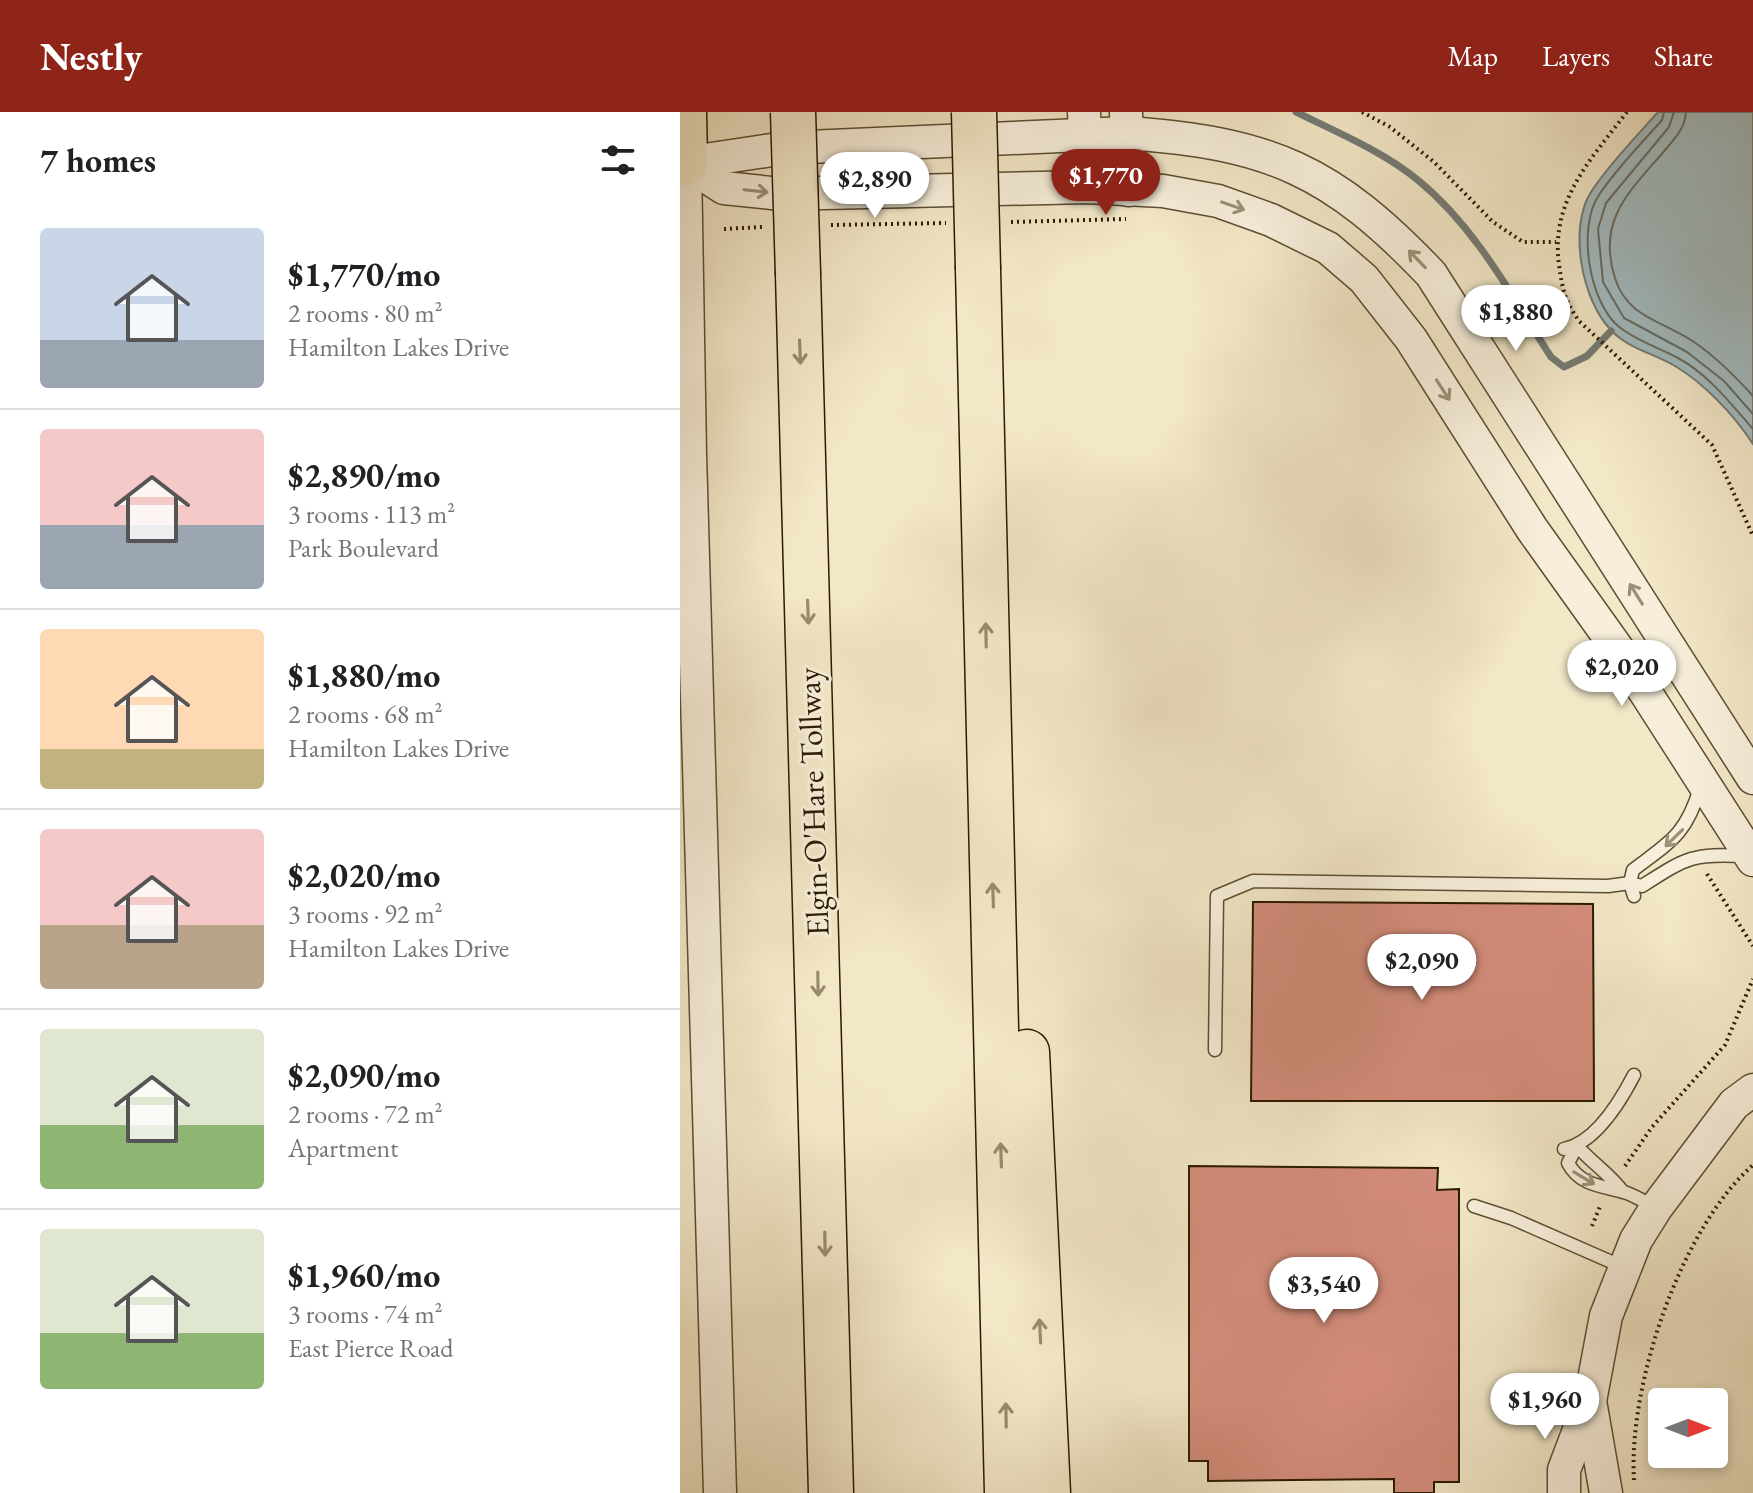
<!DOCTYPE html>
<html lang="en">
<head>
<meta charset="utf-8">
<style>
	:root { --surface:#fff; --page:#f2f2f2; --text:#202124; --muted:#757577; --line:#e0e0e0; --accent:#8f2418 }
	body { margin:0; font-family:"EB Garamond",serif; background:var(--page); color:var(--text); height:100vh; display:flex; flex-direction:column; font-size:30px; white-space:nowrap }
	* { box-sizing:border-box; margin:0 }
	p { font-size:26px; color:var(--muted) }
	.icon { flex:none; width:44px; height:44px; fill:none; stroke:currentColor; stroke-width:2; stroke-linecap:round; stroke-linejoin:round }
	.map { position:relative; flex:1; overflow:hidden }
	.side { display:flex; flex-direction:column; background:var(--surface); width:680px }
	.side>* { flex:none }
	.needle { width:52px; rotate:90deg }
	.fabs { position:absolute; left:968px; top:1276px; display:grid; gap:16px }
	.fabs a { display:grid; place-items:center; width:80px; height:80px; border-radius:8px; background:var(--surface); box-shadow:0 4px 12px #0003; font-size:40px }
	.price { position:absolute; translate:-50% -68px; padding:0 18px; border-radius:28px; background:#fff; color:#222; font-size:26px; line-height:52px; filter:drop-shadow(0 2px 4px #0008) }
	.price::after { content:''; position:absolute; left:50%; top:48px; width:24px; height:18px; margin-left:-12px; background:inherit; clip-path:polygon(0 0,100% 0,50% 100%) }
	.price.on { background:var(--accent); color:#fff }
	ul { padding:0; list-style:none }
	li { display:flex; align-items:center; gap:24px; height:200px; padding:0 40px }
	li+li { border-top:2px solid var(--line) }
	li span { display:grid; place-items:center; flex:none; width:224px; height:160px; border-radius:8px; color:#555 }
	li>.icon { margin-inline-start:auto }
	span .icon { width:96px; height:96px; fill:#fffc; stroke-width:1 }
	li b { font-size:34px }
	h2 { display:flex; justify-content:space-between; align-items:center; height:96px; padding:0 40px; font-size:34px }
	header { display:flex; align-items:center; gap:48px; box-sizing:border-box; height:112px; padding:0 40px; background:var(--accent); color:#fff }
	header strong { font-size:38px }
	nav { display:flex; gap:44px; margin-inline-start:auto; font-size:28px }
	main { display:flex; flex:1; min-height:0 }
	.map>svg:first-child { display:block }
</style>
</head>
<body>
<header>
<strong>Nestly</strong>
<nav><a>Map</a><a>Layers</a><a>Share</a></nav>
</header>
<main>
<section class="side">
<h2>7 homes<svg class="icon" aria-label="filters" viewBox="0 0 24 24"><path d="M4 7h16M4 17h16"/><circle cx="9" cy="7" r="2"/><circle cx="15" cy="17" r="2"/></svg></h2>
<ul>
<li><span style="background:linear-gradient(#c9d6e8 70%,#9aa5b1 0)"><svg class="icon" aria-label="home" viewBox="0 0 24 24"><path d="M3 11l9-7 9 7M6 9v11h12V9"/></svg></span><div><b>$1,770/mo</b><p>2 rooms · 80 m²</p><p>Hamilton Lakes Drive</p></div></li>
<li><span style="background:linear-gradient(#f6c9c9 60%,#9aa5b1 0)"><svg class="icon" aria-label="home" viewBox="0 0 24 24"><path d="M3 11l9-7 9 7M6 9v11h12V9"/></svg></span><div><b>$2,890/mo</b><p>3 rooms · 113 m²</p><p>Park Boulevard</p></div></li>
<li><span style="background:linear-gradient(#ffd9b3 75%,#c2b280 0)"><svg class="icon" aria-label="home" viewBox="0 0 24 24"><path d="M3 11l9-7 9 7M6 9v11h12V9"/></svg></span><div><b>$1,880/mo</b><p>2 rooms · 68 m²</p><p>Hamilton Lakes Drive</p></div></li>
<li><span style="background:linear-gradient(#f6c9c9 60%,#b9a48a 0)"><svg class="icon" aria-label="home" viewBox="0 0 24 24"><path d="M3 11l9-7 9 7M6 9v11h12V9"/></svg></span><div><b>$2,020/mo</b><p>3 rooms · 92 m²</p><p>Hamilton Lakes Drive</p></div></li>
<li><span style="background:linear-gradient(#dfe7d0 60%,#8fb573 0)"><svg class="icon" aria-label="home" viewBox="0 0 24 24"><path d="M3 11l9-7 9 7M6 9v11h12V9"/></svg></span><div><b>$2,090/mo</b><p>2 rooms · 72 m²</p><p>Apartment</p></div></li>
<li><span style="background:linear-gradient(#dfe7d0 65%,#8fb573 0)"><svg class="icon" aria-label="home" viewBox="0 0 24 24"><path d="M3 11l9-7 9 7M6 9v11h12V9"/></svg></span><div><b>$1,960/mo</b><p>3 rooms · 74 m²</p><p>East Pierce Road</p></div></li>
</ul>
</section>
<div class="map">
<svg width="1073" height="1381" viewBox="0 0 1073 1381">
	<rect width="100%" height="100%" fill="#f2e7c7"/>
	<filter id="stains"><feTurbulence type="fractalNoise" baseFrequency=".0025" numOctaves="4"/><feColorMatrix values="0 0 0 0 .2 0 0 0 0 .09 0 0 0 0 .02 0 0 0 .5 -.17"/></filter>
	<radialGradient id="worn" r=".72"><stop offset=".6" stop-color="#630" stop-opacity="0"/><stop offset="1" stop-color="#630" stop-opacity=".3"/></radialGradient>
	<path fill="#a2bcc2" stroke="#737b74" stroke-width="2" d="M978,0H1073V332C1054,303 1025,272 995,254C975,242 947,236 931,218C902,189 888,116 911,80C929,52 956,25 978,0Z"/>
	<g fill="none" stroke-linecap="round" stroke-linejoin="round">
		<g stroke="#676b61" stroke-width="2">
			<path d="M984,0L982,8C961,32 936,57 919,83C897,115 909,189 938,214C956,229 978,235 998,246C1028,262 1051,292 1073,317"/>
			<polyline points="994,0 989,15 926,91 918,117 923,170 944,206 1007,240 1044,269 1073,302"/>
			<path d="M1006,0C1005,16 996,25 986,37C951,78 916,107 935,166C947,206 984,209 1014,230C1036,245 1055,264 1073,284"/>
		</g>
		<path stroke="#737b74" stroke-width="7" d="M616,0C657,20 704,40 739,69C796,116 832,184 871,245L884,255L907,244L931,219"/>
	</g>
	<g fill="#d38c7a" stroke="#2c1a00" stroke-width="2">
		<polygon points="573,790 913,792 914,989 571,989"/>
		<polygon points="509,1054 758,1056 757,1078 779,1077 779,1370 754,1370 754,1381 714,1381 714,1367 528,1369 528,1349 509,1349"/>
	</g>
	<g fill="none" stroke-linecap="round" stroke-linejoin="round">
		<g stroke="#5e4d32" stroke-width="15">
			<g id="service">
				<path d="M1020,676C1006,723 990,730 953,758L950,771L962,774C1006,746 1012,741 1064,744"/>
				<polyline points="535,938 537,784 573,769 928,774 950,771 954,784"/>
				<path d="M884,1037C915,1031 940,990 954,963"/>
				<path d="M943,1080C930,1062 912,1051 897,1034L888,1051C900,1074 923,1074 944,1080C954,1083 965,1090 974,1095"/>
				<polyline points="794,1094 831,1106 943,1155"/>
			</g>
		</g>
		<g stroke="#5e4d32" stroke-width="35">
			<g id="tertiary">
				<polyline points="404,0 407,75"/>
				<polyline points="446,1 449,78"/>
				<polyline points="5,51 44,76 101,82 407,75 483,79 538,89 591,108 648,136 684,167 731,227 852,417 937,536 1073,748"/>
				<path d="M5,51L105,36L447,21C590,31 652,58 751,162L1073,666"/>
				<polyline points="5,51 10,342 40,1381"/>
				<polyline points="910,1289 926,1381"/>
				<polyline points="884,1381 884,1358 910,1289 926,1204 956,1128 976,1096 1054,992 1073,978"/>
			</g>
		</g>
		<g stroke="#2c1a00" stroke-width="47">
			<g id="motorway">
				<polyline points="4,0 5,51"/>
				<polyline points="298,157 327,1381"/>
				<polyline points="118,162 151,1381"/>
				<polyline points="347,940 368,1381"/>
			</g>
		</g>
		<g stroke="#2c1a00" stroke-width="4" stroke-dasharray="2 4" stroke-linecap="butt">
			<polyline points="682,0 710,15 754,50 813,110 843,130 876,130"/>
			<path d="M947,0C911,47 870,89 879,153C883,179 884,187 899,209L1032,333L1073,424"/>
			<polyline points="331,110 446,107"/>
			<polyline points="151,113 266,111"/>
			<polyline points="44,117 82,115"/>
			<polyline points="1027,762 1073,834"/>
			<polyline points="945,1054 972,1015 1045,933 1073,867"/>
			<polyline points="912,1114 921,1092"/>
			<path d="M954,1368C948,1273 1001,1116 1073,1053"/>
		</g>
		<use href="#service" stroke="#f7efdb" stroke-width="12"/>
		<use href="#tertiary" stroke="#f7efdb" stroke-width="32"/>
		<use href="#motorway" stroke="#f2e7c7" stroke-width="44"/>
		<g stroke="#2c1a00" stroke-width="47" stroke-linecap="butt">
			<g id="motorway-bridge">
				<polyline points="113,0 118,162"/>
				<polyline points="294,0 298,157"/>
			</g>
		</g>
		<use href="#motorway-bridge" stroke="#f2e7c7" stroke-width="44"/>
	</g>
	<defs><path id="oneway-shaft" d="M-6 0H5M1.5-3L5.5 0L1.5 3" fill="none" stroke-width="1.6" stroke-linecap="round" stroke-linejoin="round" transform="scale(2)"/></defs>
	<g stroke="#9c8f78">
		<use href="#oneway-shaft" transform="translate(76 79) rotate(6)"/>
		<use href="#oneway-shaft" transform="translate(553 94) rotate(19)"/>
		<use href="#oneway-shaft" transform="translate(737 147) rotate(-134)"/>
		<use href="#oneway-shaft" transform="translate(763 278) rotate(57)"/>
		<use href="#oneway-shaft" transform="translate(956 482) rotate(-122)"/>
		<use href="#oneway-shaft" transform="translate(994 726) rotate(136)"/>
		<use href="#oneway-shaft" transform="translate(904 1066) rotate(31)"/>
	</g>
	<g stroke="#998b6d">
		<use href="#oneway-shaft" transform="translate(120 240) rotate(88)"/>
		<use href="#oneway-shaft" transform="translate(128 500) rotate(88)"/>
		<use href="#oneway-shaft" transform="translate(306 523) rotate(-91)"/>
		<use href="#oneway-shaft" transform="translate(313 783) rotate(-92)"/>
		<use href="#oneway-shaft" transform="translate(138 872) rotate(89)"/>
		<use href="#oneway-shaft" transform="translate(321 1043) rotate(-92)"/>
		<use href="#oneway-shaft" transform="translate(145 1132) rotate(89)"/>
		<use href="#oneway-shaft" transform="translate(360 1219) rotate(-93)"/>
		<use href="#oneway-shaft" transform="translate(326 1303) rotate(-91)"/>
	</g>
	<g text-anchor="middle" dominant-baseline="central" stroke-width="6" stroke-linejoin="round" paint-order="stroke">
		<g font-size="32" fill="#2c1a00" stroke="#f7efdb">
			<text transform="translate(133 690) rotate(-92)">Elgin-O'Hare Tollway</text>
		</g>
	</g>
	<rect width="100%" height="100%" filter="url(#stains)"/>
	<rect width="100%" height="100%" fill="url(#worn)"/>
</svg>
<div class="fabs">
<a><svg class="needle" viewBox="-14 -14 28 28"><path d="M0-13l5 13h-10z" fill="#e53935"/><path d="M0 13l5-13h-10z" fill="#757577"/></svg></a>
</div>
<b class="price on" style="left:426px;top:105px">$1,770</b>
<b class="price" style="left:195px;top:108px">$2,890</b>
<b class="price" style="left:836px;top:241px">$1,880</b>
<b class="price" style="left:942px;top:596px">$2,020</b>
<b class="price" style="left:742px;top:890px">$2,090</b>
<b class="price" style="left:644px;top:1213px">$3,540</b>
<b class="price" style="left:865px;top:1329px">$1,960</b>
</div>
</main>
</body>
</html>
